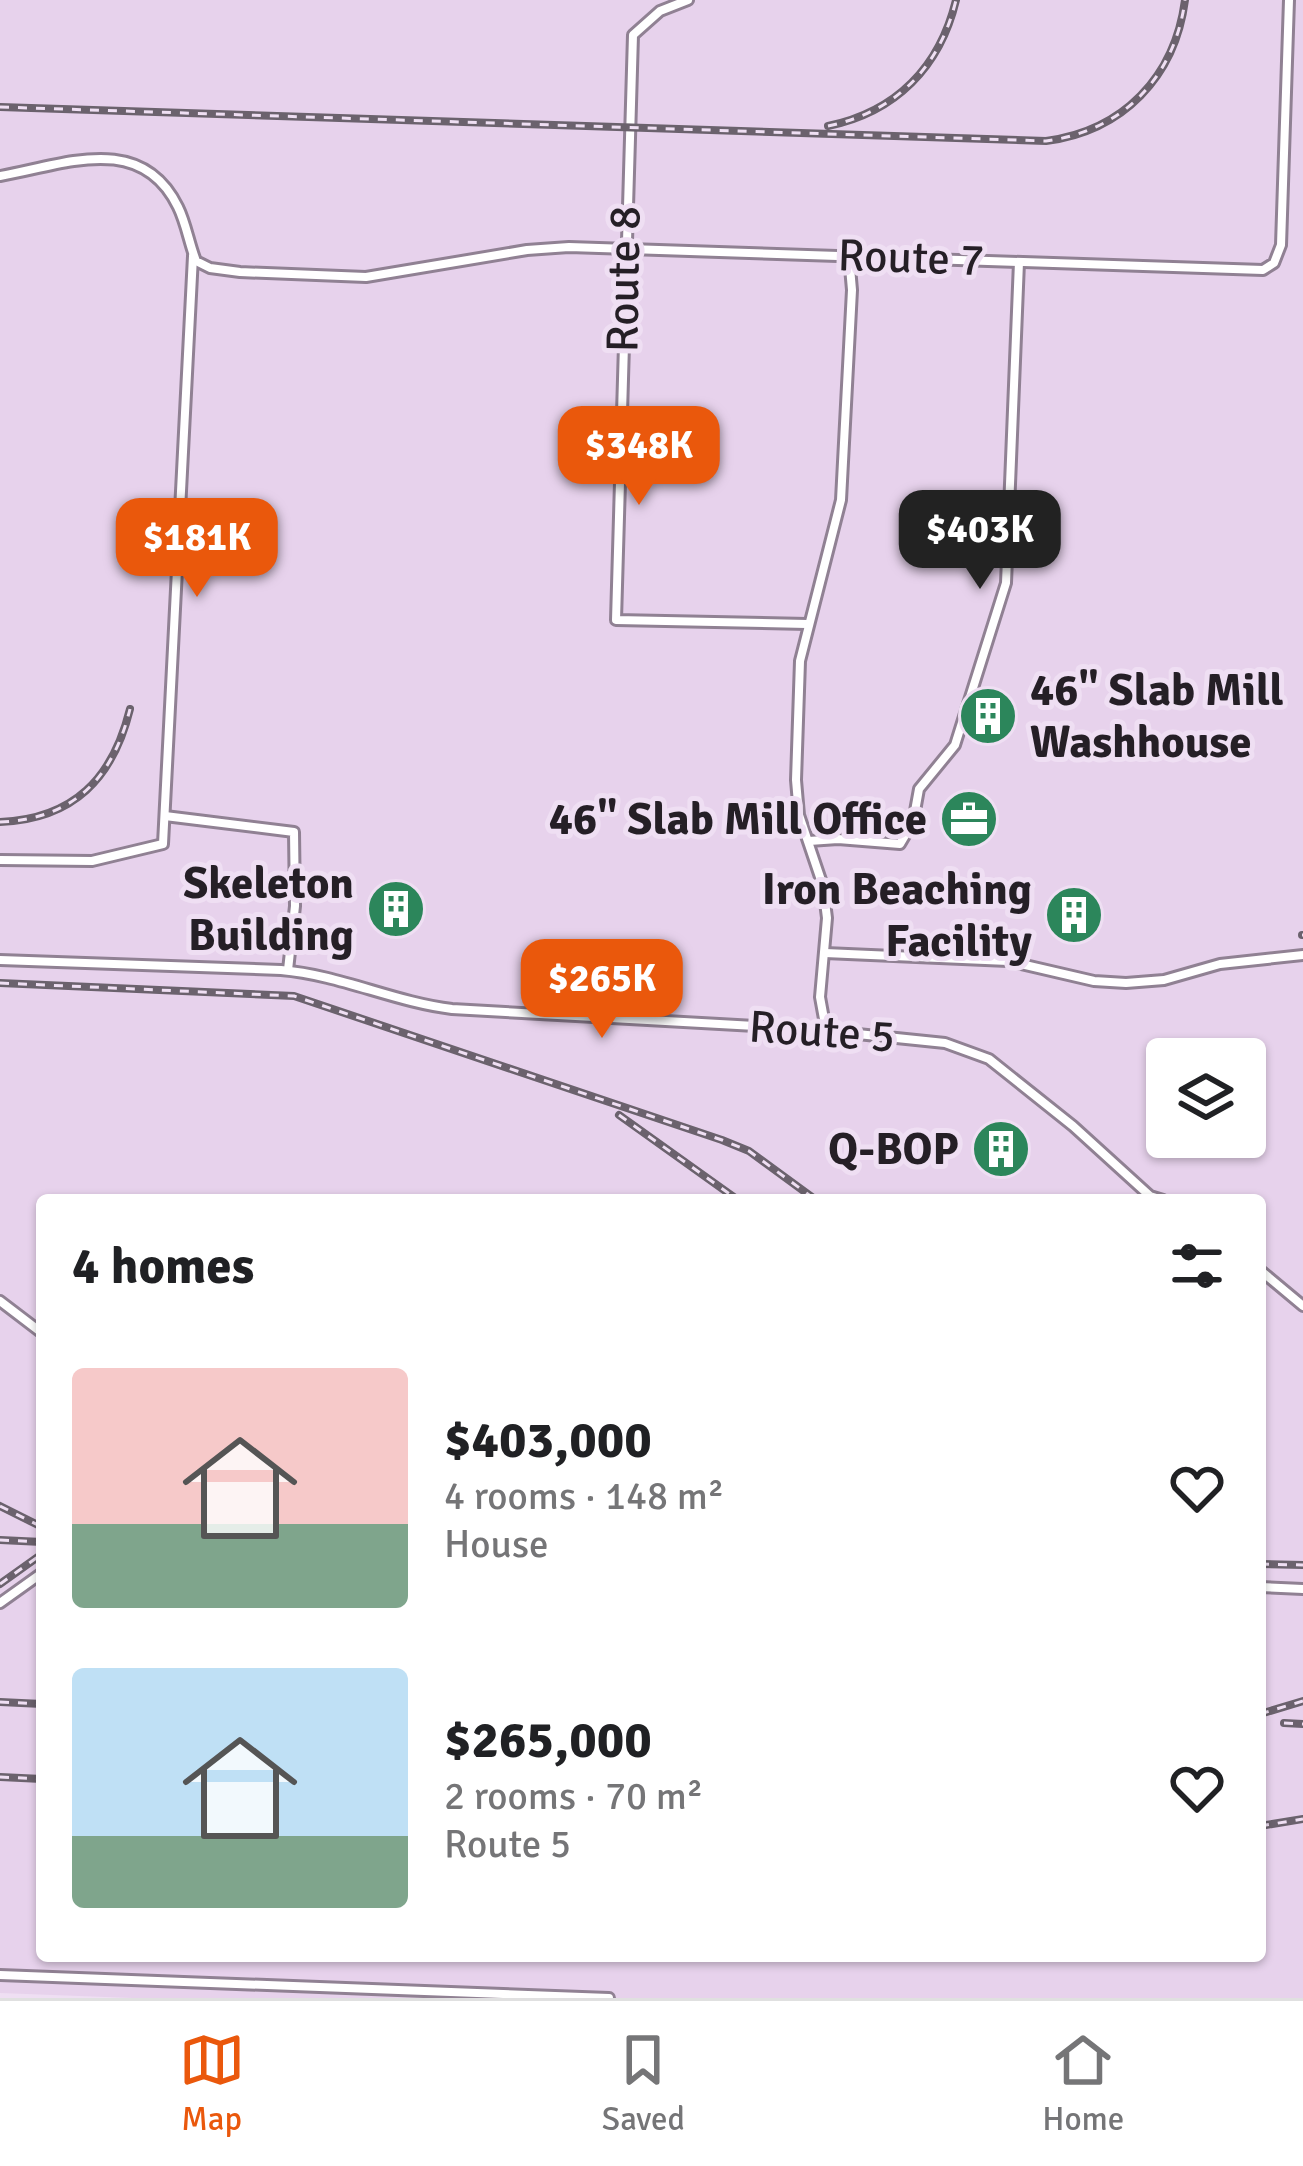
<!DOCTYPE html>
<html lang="en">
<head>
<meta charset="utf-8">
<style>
	:root { --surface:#fff; --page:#f2f2f2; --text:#202124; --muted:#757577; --line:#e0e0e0; --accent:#ea580c }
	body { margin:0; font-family:Signika,sans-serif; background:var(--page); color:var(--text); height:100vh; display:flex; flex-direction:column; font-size:45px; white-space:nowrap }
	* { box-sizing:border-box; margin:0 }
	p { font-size:39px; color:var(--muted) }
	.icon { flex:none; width:66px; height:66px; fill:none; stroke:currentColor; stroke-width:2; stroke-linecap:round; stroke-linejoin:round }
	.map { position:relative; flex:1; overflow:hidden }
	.side { position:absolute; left:36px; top:1194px; width:1230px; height:768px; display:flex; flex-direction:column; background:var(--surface); border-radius:12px; box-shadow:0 3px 9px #0004 }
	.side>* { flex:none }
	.controls { position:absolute; left:1146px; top:1038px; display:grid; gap:24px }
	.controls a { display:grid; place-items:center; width:120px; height:120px; border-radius:12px; background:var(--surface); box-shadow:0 3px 9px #0004; font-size:60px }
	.price { position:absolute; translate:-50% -102px; padding:0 27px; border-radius:24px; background:var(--accent); color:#fff; font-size:39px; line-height:78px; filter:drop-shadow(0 3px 6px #0008) }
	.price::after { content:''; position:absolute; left:50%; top:72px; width:36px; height:27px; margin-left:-18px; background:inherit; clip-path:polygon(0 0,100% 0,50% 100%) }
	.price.active { background:#222; color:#fff }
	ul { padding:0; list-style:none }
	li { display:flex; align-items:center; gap:36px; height:300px; padding:0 36px }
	li span { display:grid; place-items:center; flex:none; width:336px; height:240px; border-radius:12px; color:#555 }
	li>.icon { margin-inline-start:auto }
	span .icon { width:144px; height:144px; fill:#fffc; stroke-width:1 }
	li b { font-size:51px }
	h2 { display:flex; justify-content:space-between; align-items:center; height:144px; padding:0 36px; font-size:51px }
	.tab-bar { display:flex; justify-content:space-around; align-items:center; height:168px; border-top:3px solid var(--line); background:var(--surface); font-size:33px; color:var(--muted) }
	.tab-bar a { display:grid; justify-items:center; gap:6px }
	.tab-bar .active { color:var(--accent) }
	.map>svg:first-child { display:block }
</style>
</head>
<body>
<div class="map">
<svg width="1303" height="1998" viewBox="0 0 1303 1998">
	<rect width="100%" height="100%" fill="#efdff3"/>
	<path fill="#e7d2ec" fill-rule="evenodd" d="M0,0H1303V1998H132L0,1993ZM1167,1059H1245V1137H1167ZM42,1200H1260V1956H42Z"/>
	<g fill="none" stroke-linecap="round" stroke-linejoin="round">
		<g stroke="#908193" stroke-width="14">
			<g id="street">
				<polyline points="688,0 660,11 633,35 616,620 807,624"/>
				<path d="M0,176C63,165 141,131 178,207C186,223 189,243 196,261L210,268L240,272L366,277L527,250L569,247L1263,270L1274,263L1281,245L1289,0"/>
				<polyline points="165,816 294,832 295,906 288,970"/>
				<polyline points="809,841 838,839 900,844 913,822 919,789 955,745 1006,583 1019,262"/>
				<polyline points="0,860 92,861 163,844 193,256"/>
				<polyline points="825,953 1008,961 1094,981 1126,983 1164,980 1220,964 1303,955"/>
				<path d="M0,960L281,970C340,975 394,1002 452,1009L809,1029L945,1043L989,1059L1073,1126L1150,1196L1163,1200"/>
				<polyline points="826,1030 820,997 827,918 823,886 799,815 796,780 800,661 841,500 852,290 849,256"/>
				<polyline points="1260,1270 1303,1306"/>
				<polyline points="0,1301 42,1333"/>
				<polyline points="1260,1587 1303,1589"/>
				<polyline points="0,1603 42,1573"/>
				<polyline points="0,1975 609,1998"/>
			</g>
		</g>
		<use href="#street" stroke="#fff" stroke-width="8"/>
		<g stroke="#6b626d" stroke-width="8">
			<g id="rail">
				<path d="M0,107L1046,141C1123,131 1175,77 1185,0"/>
				<path d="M828,126C896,112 940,67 956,0"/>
				<path d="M0,822C74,819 113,778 130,709"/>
				<polyline points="1302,935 1303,935"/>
				<polyline points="0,983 294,996 722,1140 749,1151 816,1200"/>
				<polyline points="619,1115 738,1200"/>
				<polyline points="0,1506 42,1527"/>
				<polyline points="0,1540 42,1542"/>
				<polyline points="1260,1564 1303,1565"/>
				<polyline points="0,1584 42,1554"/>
				<polyline points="0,1702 42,1704"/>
				<polyline points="1260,1714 1303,1701"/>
				<polyline points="1284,1723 1303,1724"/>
				<polyline points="0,1777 42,1779"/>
				<polyline points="1260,1826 1303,1819"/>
			</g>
		</g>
		<use href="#rail" stroke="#efdff3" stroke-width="3" stroke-dasharray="9" stroke-linecap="butt"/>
	</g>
	<defs>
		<g id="building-disc" transform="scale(3)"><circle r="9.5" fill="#2c865b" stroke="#efdff3"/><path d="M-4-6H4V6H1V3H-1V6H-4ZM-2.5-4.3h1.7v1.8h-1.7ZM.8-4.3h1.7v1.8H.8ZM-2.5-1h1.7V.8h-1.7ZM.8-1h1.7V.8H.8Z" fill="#fff"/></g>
		<g id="office-disc" transform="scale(3)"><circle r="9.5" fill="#2c865b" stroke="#efdff3"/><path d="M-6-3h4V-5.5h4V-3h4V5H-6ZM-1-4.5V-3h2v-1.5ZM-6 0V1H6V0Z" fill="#fff"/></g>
	</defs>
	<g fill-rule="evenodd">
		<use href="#building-disc" x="988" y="716"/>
		<use href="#office-disc" x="969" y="819"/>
		<use href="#building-disc" x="396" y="909"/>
		<use href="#building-disc" x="1074" y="915"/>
		<use href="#building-disc" x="1001" y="1149"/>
	</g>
	<g text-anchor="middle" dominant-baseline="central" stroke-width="10" stroke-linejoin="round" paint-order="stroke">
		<g font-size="45" fill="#251f26" stroke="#efdff3">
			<text transform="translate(911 258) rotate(2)">Route 7</text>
			<text transform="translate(624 279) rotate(-89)">Route 8</text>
			<text transform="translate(822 1032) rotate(4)">Route 5</text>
		</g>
		<g font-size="45" font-weight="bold" fill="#251f26" stroke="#efdff3" text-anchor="end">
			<text x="1030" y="690" text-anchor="start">46" Slab Mill<tspan x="1030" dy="52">Washhouse</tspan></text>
			<text x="927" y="819">46" Slab Mill Office</text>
			<text x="354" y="883">Skeleton<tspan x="354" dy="52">Building</tspan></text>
			<text x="1032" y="889">Iron Beaching<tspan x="1032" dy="52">Facility</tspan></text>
			<text x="959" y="1149">Q-BOP</text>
		</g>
	</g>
</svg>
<div class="controls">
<a><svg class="icon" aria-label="layers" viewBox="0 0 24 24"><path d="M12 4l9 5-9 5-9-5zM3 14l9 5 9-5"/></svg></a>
</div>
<b class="price" style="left:639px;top:508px">$348K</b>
<b class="price active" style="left:980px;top:592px">$403K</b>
<b class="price" style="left:197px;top:600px">$181K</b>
<b class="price" style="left:602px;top:1041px">$265K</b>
<section class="side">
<h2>4 homes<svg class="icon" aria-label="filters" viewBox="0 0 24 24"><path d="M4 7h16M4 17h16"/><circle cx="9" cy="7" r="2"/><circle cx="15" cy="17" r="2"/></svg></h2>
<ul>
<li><span style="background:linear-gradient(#f6c9c9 65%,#7fa58c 0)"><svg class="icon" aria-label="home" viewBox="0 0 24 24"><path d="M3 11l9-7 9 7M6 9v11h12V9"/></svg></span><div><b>$403,000</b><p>4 rooms · 148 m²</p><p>House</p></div><svg class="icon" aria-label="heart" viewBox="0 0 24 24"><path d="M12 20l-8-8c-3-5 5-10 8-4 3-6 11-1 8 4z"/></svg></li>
<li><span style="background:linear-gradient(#bfe0f5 70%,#7fa58c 0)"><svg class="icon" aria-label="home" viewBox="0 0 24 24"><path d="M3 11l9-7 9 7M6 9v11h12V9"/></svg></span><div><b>$265,000</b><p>2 rooms · 70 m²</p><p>Route 5</p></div><svg class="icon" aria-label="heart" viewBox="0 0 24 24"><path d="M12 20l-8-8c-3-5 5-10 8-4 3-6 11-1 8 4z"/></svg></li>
</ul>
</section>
</div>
<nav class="tab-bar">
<a class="active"><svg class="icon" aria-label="map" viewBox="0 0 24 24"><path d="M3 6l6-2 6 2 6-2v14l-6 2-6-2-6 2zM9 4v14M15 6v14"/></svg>Map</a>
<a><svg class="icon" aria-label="saved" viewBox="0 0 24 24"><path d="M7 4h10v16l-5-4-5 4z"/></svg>Saved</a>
<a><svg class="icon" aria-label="home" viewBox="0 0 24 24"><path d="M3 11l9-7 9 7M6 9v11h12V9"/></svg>Home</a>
</nav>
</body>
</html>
